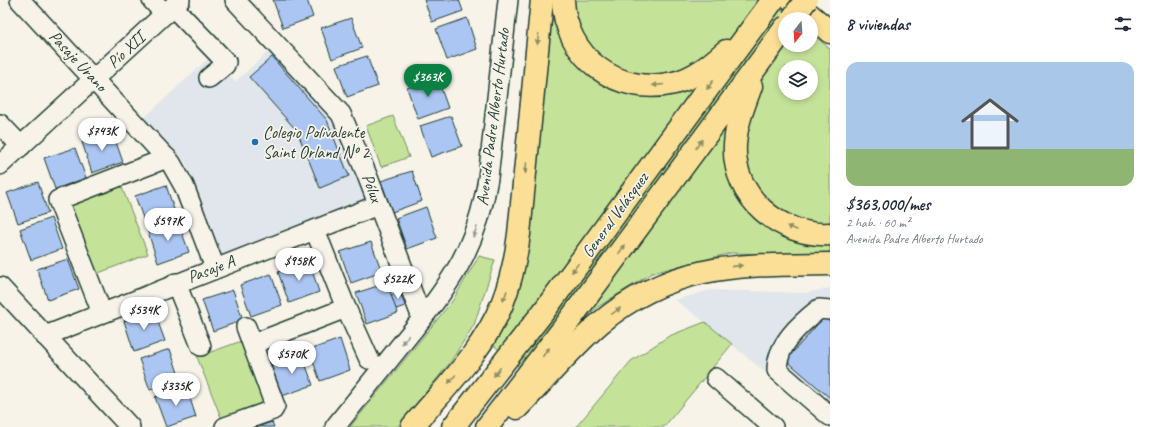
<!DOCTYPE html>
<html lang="es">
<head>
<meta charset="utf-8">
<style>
	:root { --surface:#fff; --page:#f6f6f7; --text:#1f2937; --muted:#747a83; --accent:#0b8043 }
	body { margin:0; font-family:Caveat,sans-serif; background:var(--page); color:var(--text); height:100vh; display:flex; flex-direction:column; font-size:15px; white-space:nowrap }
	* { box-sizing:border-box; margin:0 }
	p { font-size:13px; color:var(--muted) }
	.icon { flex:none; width:22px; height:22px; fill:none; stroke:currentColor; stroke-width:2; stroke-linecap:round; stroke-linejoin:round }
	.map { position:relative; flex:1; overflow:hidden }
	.drawer { display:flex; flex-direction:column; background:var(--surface); width:320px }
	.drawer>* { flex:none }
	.needle { width:26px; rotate:197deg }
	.buttons { position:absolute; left:778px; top:12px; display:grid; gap:8px }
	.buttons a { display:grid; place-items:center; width:40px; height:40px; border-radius:50%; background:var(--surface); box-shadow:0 2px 6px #0003; font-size:20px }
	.price { position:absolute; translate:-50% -34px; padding:0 9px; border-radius:14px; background:#fff; color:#222; font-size:13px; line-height:26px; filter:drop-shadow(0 1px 2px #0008) }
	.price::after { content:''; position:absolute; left:50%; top:24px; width:12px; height:9px; margin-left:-6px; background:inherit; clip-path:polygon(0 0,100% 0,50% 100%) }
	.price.current { background:var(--accent); color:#fff }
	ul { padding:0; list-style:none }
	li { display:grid; align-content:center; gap:8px; height:212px; padding:0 16px }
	li span { display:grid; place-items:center; height:124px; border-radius:12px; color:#555 }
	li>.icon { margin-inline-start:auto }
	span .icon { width:72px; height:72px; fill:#fffc; stroke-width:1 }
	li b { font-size:17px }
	h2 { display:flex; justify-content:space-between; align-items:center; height:48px; padding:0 16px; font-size:17px }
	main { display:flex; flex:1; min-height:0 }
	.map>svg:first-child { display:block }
</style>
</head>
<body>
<main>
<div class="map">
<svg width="830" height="427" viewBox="0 0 830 427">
	<rect width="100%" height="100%" fill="#f7f3e8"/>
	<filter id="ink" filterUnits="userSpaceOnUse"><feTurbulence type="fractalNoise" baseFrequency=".025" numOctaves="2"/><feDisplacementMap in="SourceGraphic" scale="8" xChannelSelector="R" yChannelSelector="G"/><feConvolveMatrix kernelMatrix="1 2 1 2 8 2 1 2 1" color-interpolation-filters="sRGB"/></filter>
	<g filter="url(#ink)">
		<g fill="#e0e6eb">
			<polygon points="270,50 336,122 367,200 222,259 189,170 184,161 144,118 212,55 235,82"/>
			<polygon points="830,288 830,427 705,322 675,300 710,290 805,293"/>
		</g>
		<g fill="#c5e299" stroke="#729066" fill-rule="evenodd">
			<path d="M549,0H773L795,19L785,45H811V33L830,49V252L809,255L731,253L652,273L596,308L530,376L491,343ZM785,67H811V93H785Z"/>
			<polygon points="393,116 409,157 381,167 366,126"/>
			<polygon points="121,185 148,254 96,274 69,205"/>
			<polygon points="479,256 495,260 474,325 449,364 397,427 350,427 453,300"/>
			<polygon points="705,322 732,344 664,427 576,427 631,361 669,336"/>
			<polygon points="247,339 272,407 224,425 197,357"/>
		</g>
		<g fill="#acc6f3" stroke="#1f3d34">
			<polygon points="273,0 307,0 313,17 283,28"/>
			<polygon points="424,0 459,0 463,11 432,22"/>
			<polygon points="351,18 362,48 332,59 321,28"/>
			<polygon points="467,18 477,49 447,60 436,29"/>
			<polygon points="367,56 378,86 347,97 336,66"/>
			<polygon points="272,57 327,120 349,176 320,188 297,131 249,77"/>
			<polygon points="437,77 448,108 418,119 407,88"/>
			<polygon points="451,116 462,146 431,157 420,126"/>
			<polygon points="112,131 123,162 92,173 82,142"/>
			<polygon points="75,148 86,178 55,189 44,158"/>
			<polygon points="412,171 422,201 392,212 381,181"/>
			<polygon points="38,182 48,213 18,223 7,193"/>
			<polygon points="166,185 176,216 146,226 135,196"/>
			<polygon points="426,207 437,238 407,249 396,218"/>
			<polygon points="51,218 62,249 31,260 20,229"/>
			<polygon points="178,222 189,252 158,263 148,232"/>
			<polygon points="371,242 382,272 351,283 340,252"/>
			<polygon points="68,259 79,289 48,300 37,269"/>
			<polygon points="309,261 319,292 289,303 278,272"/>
			<polygon points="271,274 282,305 251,316 240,285"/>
			<polygon points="387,283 398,313 367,324 356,293"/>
			<polygon points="233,290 243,320 213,331 202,300"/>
			<polygon points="400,292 405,306 396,309 391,295"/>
			<polygon points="154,311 165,341 134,352 124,321"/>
			<polygon points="824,317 830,322 830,398 786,360"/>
			<polygon points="340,339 350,370 320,381 309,350"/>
			<polygon points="170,349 180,379 150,390 139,359"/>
			<polygon points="302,355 313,385 282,396 271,365"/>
			<polygon points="186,386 196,417 166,427 155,397"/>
			<polygon points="272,422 274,427 257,427"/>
		</g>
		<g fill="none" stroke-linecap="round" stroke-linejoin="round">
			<g stroke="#1f3d34" stroke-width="22">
				<g id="minor">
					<polyline points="20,0 171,163 184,186 215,268"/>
					<polyline points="152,0 165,14"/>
					<polyline points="235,0 341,114 367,175 422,318"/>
					<polyline points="173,7 226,62 225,65 209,78"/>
					<polyline points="0,124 21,146"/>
					<polyline points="0,165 180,0"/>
					<polyline points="315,230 346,308 369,359"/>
					<polyline points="176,283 201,346"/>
					<polyline points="0,287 130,427"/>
					<path d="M830,310L819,309C800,324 777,344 777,370L830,416"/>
					<polyline points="102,313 58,200 167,158"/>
					<polyline points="45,336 378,205"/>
					<polyline points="253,344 346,308"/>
					<polyline points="716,378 773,427"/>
					<polyline points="225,427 273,410 275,406 246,327"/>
					<path d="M335,427C358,398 381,370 404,341C448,287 477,250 488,178L508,0"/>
				</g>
			</g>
			<g stroke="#1f3d34" stroke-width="25">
				<polyline id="major" points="792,0 830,32"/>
			</g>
			<g stroke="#1f3d34" stroke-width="25">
				<g id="highway">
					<path d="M563,0C565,57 618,97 674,83C695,78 711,64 726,51"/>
					<path d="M751,86C744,105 736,124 735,145C732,197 780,237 830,234"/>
					<path d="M517,408C545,380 570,349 600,323C673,262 741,265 830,264"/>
					<path d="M412,427C444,389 483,351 502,304C511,281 516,258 519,234L542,0"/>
					<polyline points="453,427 544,311 773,0"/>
					<polyline points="487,427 566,325 785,28"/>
				</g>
			</g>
			<use href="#minor" stroke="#f7f3e8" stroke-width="19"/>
			<use href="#major" stroke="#fbdf96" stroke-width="22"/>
			<use href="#highway" stroke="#fbdf96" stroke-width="22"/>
			<g stroke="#1f3d34" stroke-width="25" stroke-linecap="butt">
				<polyline id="highway-bridge" points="792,19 806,0"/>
			</g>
			<use href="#highway-bridge" stroke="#fbdf96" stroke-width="22"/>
		</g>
		<defs><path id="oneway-solid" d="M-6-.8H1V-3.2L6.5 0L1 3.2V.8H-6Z"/></defs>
		<g fill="#8d8e65">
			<use href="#oneway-solid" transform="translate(538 39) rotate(96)"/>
			<use href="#oneway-solid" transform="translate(658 85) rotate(175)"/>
			<use href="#oneway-solid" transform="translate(710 85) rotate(126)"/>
			<use href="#oneway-solid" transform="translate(699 144) rotate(-54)"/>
			<use href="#oneway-solid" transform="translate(526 168) rotate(96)"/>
			<use href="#oneway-solid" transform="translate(792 228) rotate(-159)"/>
			<use href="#oneway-solid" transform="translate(622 249) rotate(-54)"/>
			<use href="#oneway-solid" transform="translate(737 266) rotate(-6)"/>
			<use href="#oneway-solid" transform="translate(575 268) rotate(126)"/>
			<use href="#oneway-solid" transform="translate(505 296) rotate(110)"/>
			<use href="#oneway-solid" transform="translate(616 311) rotate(-36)"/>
			<use href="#oneway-solid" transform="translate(546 352) rotate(-52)"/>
			<use href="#oneway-solid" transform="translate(497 372) rotate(128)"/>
			<use href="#oneway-solid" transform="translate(452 379) rotate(130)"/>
		</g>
		<g fill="#8b988e">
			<use href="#oneway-solid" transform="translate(475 232) rotate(110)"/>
			<use href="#oneway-solid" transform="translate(405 340) rotate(129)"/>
		</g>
	</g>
	<circle fill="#1f6fb2" stroke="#f7f3e8" stroke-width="1.5" cx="255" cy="142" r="4"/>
	<g text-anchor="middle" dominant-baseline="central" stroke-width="3.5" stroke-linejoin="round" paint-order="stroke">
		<g font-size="17" fill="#1f3d34" stroke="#f7f3e8">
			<text transform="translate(126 50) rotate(-43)">Pío XII</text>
			<text transform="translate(78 61) rotate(47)">Pasaje Urano</text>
			<text transform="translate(493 117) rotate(-83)">Avenida Padre Alberto Hurtado</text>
			<text transform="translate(372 188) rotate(69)">Pólux</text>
			<text transform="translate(615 215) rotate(-54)">General Velásquez</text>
			<text transform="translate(211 269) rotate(-21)">Pasaje A</text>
		</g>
		<g font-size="17" fill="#1f3d34" stroke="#f7f3e8" text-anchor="start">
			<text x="263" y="132">Colegio Polivalente<tspan x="263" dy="20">Saint Orland Nº 2</tspan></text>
		</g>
	</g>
</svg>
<div class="buttons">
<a><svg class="needle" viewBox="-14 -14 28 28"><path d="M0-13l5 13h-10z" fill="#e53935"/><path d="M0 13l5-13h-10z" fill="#747a83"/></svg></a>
<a><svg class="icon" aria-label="layers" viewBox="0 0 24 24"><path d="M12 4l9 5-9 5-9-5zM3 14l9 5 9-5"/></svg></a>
</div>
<b class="price current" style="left:428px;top:98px">$363K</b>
<b class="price" style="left:102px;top:152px">$743K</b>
<b class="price" style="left:168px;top:242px">$597K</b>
<b class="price" style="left:299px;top:282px">$958K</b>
<b class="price" style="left:398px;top:300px">$522K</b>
<b class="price" style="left:144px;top:331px">$534K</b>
<b class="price" style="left:292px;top:375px">$570K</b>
<b class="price" style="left:176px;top:407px">$335K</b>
</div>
<section class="drawer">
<h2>8 viviendas<svg class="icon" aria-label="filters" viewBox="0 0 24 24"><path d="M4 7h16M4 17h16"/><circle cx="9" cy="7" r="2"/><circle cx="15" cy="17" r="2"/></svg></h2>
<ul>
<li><span style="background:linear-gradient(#a9c7e8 70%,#8fb573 0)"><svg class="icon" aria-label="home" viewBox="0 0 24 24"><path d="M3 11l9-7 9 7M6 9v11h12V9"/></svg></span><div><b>$363,000/mes</b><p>2 hab. · 60 m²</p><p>Avenida Padre Alberto Hurtado</p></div></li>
</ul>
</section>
</main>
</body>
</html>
